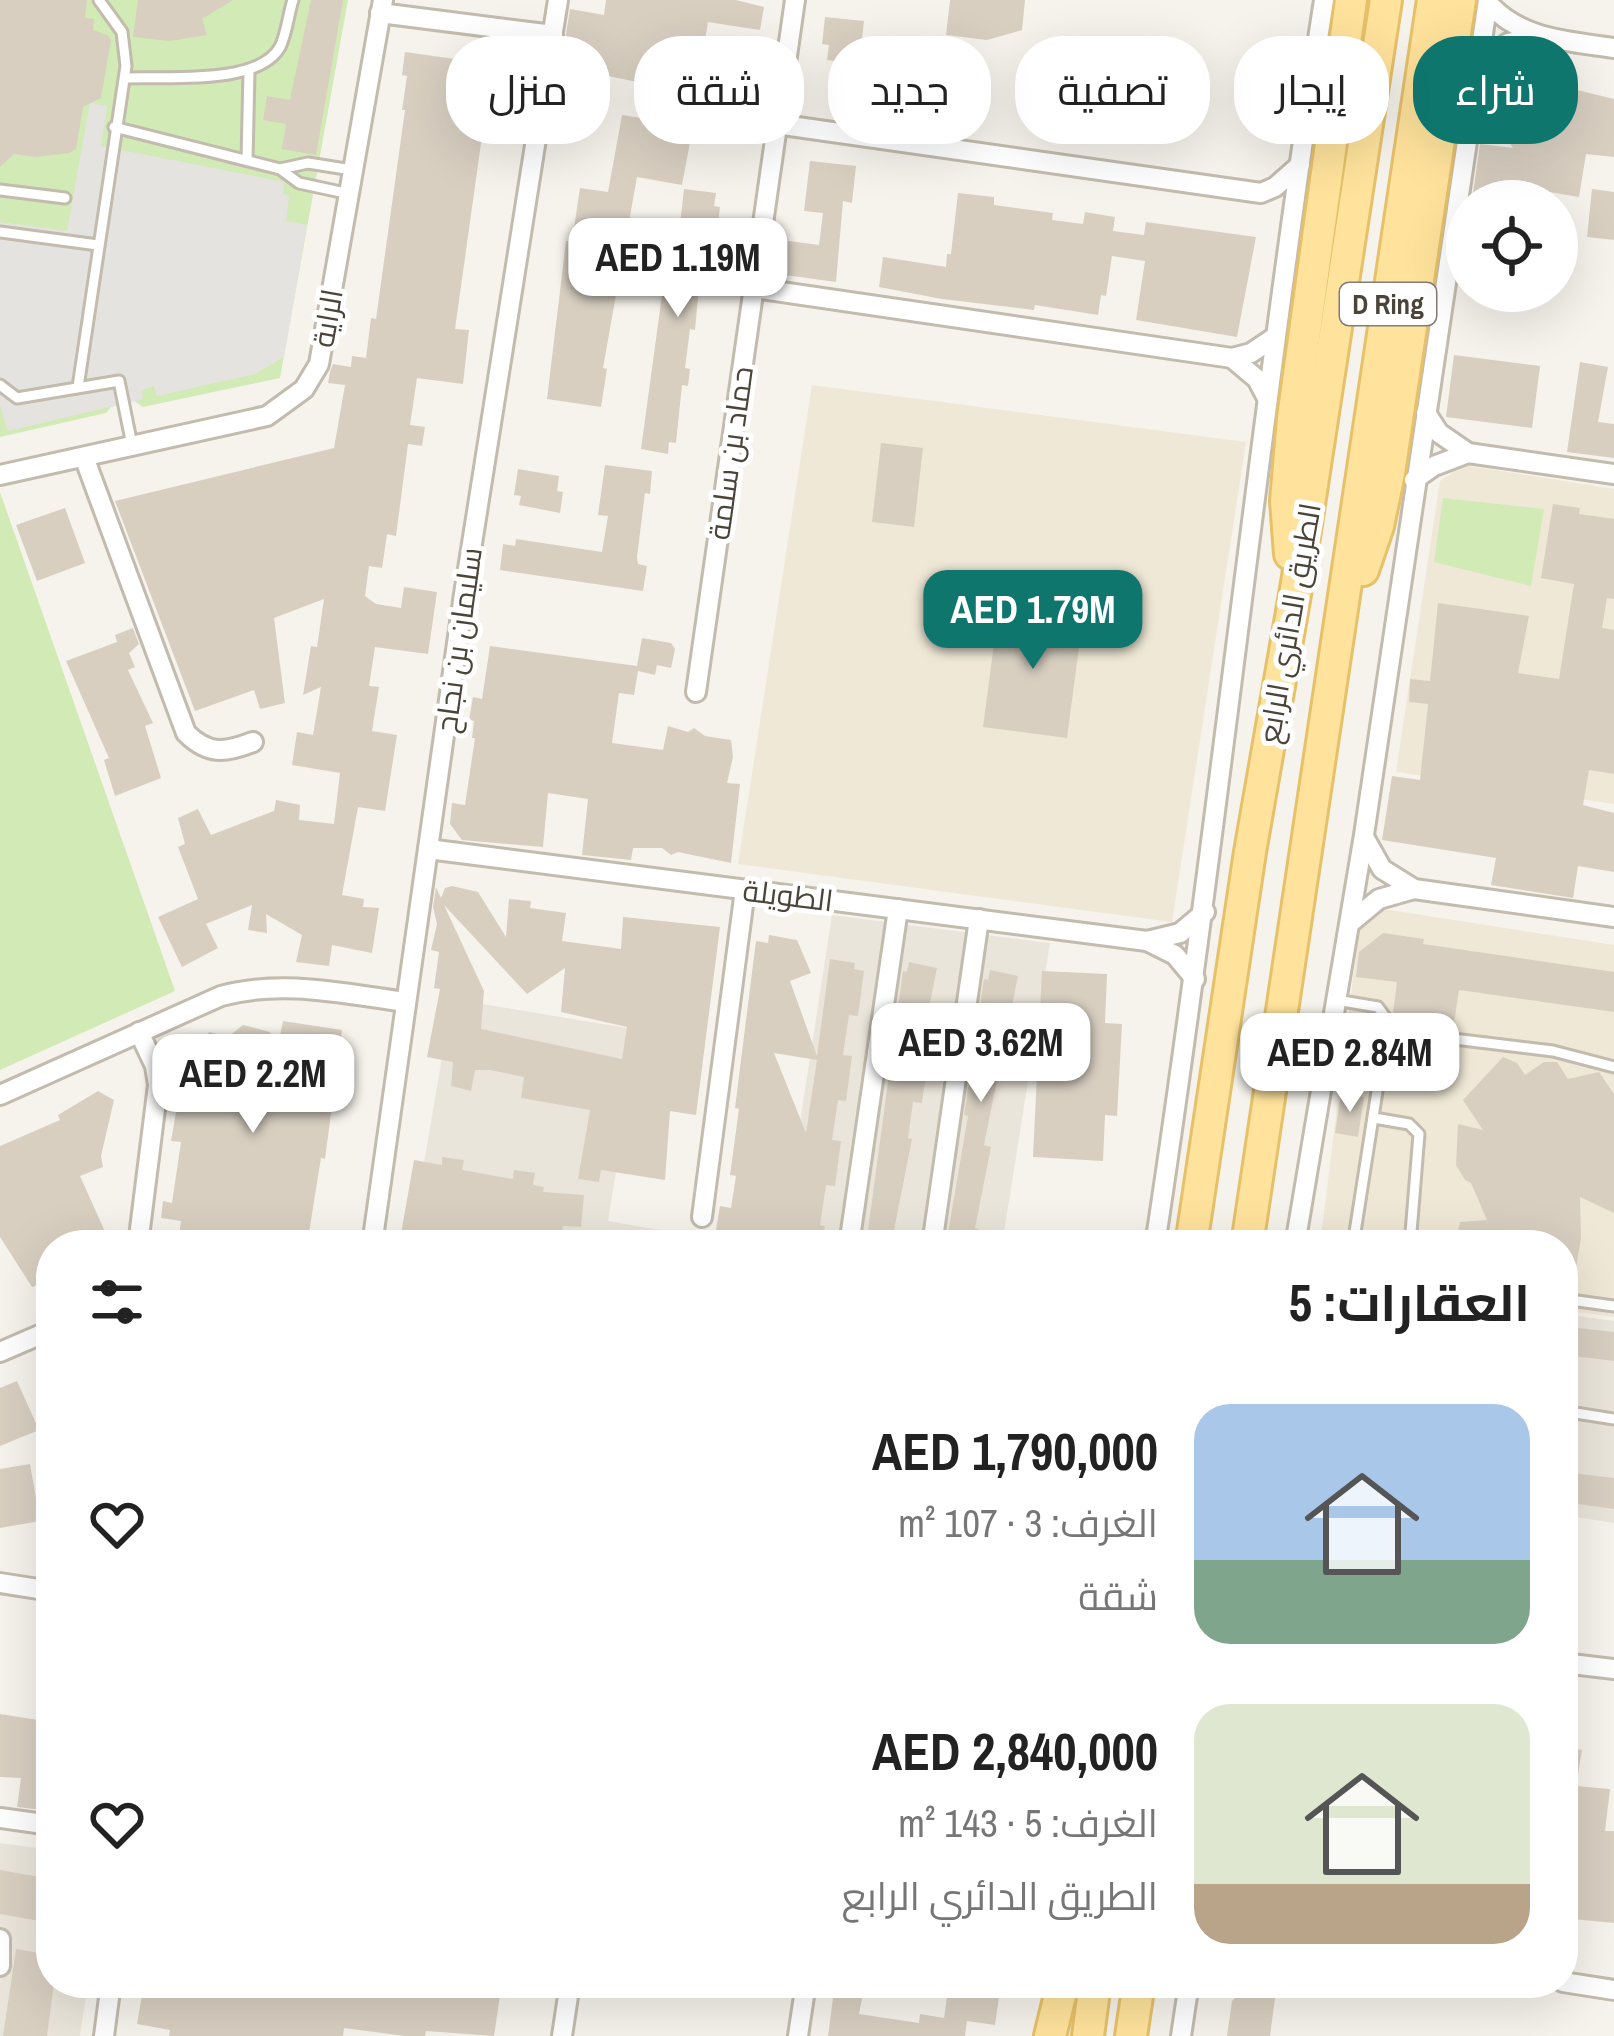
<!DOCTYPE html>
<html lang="ar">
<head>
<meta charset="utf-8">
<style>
	:root { --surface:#fff; --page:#f6f6f6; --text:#222; --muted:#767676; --accent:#0f766e }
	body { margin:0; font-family:"Archivo Narrow",Cairo,sans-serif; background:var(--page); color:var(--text); direction:rtl; height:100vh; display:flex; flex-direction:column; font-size:45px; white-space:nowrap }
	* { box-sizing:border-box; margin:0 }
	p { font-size:39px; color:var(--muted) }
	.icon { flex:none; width:66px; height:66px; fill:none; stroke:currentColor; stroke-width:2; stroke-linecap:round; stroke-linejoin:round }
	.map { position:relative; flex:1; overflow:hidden; direction:ltr }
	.drawer { position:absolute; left:36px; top:1230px; width:1542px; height:768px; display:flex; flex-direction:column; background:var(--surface); border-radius:48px; box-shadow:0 12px 48px #0002; direction:rtl }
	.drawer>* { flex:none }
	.top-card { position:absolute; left:36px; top:36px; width:1542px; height:108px; direction:rtl; display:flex; gap:24px }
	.tools { position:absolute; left:1446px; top:180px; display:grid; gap:24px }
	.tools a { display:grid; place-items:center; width:132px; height:132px; border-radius:50%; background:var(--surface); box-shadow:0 12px 48px #0002; font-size:60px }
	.price { position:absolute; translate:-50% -102px; padding:0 27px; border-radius:24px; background:#fff; color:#222; font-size:39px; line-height:78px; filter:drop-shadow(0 3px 6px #0008) }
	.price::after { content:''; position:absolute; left:50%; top:72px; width:36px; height:27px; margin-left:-18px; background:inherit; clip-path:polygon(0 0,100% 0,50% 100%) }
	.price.selected { background:var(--accent); color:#fff }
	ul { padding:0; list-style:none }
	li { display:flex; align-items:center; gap:36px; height:300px; padding:0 48px }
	li span { display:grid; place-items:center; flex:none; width:336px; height:240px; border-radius:36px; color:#555 }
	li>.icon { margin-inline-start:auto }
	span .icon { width:144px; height:144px; fill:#fffc; stroke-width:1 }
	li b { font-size:51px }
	h2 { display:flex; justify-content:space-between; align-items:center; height:144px; padding:0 48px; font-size:51px }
	.tag { padding:0 42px; border-radius:48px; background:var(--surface); box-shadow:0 12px 48px #0002; font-size:42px; line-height:108px }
	.tag.selected { background:var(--accent); color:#fff }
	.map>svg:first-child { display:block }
</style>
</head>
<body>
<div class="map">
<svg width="1614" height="2036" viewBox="0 0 1614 2036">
	<rect width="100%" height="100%" fill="#f6f3ec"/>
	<g fill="#eae5da">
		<polygon points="832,915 1050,943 1002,1245 781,1245"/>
		<polygon points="452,999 639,1030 608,1221 711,1239 710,1245 410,1245"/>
		<polygon points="1563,1314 1614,1321 1614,1523 1563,1515"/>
		<polygon points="0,1843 51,1850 51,1983 88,1983 80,2036 0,2036"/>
	</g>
	<g fill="#efe8d6">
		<polygon points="812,385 1246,442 1172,922 738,864"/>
		<polygon points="1464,465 1614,489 1614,804 1396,772 1440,481"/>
		<polygon points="1377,908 1614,945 1614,1317 1563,1310 1563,1245 1320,1245 1359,930"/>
	</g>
	<g fill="#d2eab5">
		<polygon points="0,0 348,0 280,378 143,407 134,401 111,407 106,413 0,437"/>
		<polygon points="0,492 175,991 0,1070"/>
		<polygon points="1443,498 1544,509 1531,586 1434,562"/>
	</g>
	<polygon fill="#e5e3e0" points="90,103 107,106 101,146 284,182 283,194 289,196 286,221 307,225 284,357 255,374 157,396 154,386 142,390 143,399 8,431 0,406 0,222 67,231"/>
	<g fill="#d8cfc1" fill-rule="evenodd">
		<polygon points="0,0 87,0 85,18 94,19 93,30 107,35 111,40 101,98 83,107 76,149 69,153 36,157 14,154 0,167"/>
		<polygon points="138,0 233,0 202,19 207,35 170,41 133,37"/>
		<polygon points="311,0 343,0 316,155 282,149 286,124 263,120 267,96 290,100"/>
		<polygon points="606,0 736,0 764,7 760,30 708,22 697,90 685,88 684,92 561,66 570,9 604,15"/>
		<polygon points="950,0 1025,0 1022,30 987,40 946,35"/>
		<polygon points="825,17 864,21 859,64 827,60 829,45 822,44"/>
		<polygon points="405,52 518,68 509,126 484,122 455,329 469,330 463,384 417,378 410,425 425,427 422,446 408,444 396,536 387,534 382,568 369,566 365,596 376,604 401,608 404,587 437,592 428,654 375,647 369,686 379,687 372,731 397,735 385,811 358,807 342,895 364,899 363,907 379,908 372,953 332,945 329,966 296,962 302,935 266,914 267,933 248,930 252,905 206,924 218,948 182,967 158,917 198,899 178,847 185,844 178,818 198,809 211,835 274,811 276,800 300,805 299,820 334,824 340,773 292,765 297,732 313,735 321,687 303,695 311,646 317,647 324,599 274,618 285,703 260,709 254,690 195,711 115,501 334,448 345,385 328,383 330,372 333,364 351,367 352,356 366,358 371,318 376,319 405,110 402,110 407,76 402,75"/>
		<polygon points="1542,81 1573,85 1573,89 1614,99 1614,157 1586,154 1579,197 1519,187 1516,201 1472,201 1480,144 1513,148 1486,107 1517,83 1538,111"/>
		<polygon points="622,115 680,124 678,134 691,137 682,185 637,177 603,368 607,369 601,407 547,399 566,241 572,241 580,188 608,192"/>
		<polygon points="810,161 856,166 852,203 843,201 836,282 778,274 782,240 819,245 823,213 804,211"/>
		<polygon points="684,189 716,193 714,206 720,207 718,224 712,223 705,278 700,277 695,330 690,329 685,368 690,369 688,386 682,385 676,443 669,442 668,454 641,449 662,295 666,295 672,243 678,243"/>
		<polygon points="1592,189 1614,192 1614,240 1587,237"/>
		<polygon points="958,193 994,197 994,205 1053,213 1052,220 1083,224 1085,212 1115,217 1113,231 1144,235 1146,222 1256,237 1237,337 1136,320 1145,261 1112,256 1106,296 1101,295 1098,315 1035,305 1034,310 942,299 879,287 883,257 946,267 947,254 951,254"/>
		<polygon points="1454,355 1540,366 1532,428 1446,417"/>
		<polygon points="1580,362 1608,367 1598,422 1614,424 1614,458 1567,452"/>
		<polygon points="881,443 923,448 914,527 872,522"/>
		<polygon points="605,465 652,471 650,494 645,493 637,557 638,564 647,566 643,591 500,570 503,544 515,546 516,539 602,552 608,516 598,515"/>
		<polygon points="518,469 559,476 557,491 563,492 560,513 519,505 521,496 514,495"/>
		<polygon points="1553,504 1580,508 1579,514 1614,519 1614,599 1607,598 1602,628 1614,630 1614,774 1589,770 1583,805 1614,813 1614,872 1578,866 1573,898 1491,885 1496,858 1382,840 1392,776 1420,780 1428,704 1409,702 1410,679 1430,681 1438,603 1529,616 1518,673 1559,679 1574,584 1541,578"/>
		<polygon points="65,508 85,563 37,581 16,525"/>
		<polygon points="999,606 1083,617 1067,738 983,727"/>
		<polygon points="133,628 139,644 129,653 135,667 128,670 153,723 145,726 161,778 115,796 104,760 109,758 66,661 117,642 115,635"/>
		<polygon points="642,638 671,643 675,649 671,668 657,665 655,675 638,671 634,695 619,693 612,743 663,750 668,726 688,732 694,728 705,736 731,740 733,757 727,783 740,784 731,863 678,852 671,855 662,848 633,848 631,860 582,855 588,799 548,793 543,847 462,840 450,824 452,803 465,805 475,738 472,738 474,721 469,720 473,697 482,699 490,646 637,666"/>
		<path d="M452,886L478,892L506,937L509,899L531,901L530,908L566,913L562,941L621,949L623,917L720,927L696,1115L670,1111L665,1180L601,1170L599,1182L578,1179L590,1110L521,1098L524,1077L490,1070H475L471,1091L451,1086L453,1062L427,1057L440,989L434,988L439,952L431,950L437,924L433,907L436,887L441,898L445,888ZM444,905L527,994L565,968L561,1012L627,1027L622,1059L481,1029L484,991Z"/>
		<polygon points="1383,933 1424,939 1423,944 1614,972 1614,1012 1459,990 1453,1030 1397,1023 1393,1013 1397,982 1356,977 1359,952"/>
		<path d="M769,935L797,940L811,973L790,981L817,1056L830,959L855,963L854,969L864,971L858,1016L849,1015L843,1055L852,1056L846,1101L838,1100L832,1140L841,1141L835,1186L826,1185L820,1225L825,1226L822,1245H786L787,1234L757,1245L714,1242L720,1206L731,1208L736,1176L730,1175L739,1109L735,1108L756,941L768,943ZM774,1053L817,1060L806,1133Z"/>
		<polygon points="909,962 937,968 919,1057 928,1058 922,1103 913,1102 908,1138 912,1139 894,1230 920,1233 919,1245 866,1245 903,971 907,972"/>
		<polygon points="990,970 1018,976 984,1145 991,1147 975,1228 979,1229 975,1245 946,1245 968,1116 964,1115 984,979 988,980"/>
		<polygon points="1042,971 1107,974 1105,1023 1122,1024 1117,1116 1105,1115 1103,1161 1033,1157"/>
		<polygon points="283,1021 342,1030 325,1159 321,1158 307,1245 178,1243 181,1221 161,1218 163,1201 172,1203 181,1142 171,1141 184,1067 200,1064 201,1045 209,1032 228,1037 243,1025 270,1032 271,1056 276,1057"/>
		<polygon points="1503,1057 1517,1063 1525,1075 1544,1062 1557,1062 1568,1079 1599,1072 1614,1094 1614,1213 1580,1197 1581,1238 1572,1291 1563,1290 1563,1245 1455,1245 1460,1222 1487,1220 1471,1183 1465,1180 1456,1165 1458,1124 1483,1130 1463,1100"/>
		<polygon points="98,1091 114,1100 101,1156 103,1167 80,1176 111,1245 51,1245 51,1280 32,1287 0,1237 0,1146 60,1120 58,1115"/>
		<polygon points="1341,1094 1364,1097 1358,1137 1335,1133"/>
		<polygon points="442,1157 464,1160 462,1170 513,1179 514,1170 535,1173 533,1185 544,1187 543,1192 584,1195 581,1227 563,1226 559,1245 399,1245 414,1160 442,1165"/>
		<polygon points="1568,1327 1614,1332 1614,1361 1565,1355"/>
		<polygon points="17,1381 39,1430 0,1446 0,1388"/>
		<polygon points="30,1464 40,1521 0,1528 0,1469"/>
		<polygon points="1563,1472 1614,1478 1614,1509 1563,1502"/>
		<polygon points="0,1714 51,1722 51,1811 17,1807 21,1778 0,1777"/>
		<polygon points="1563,1747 1582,1750 1576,1786 1610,1789 1605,1831 1614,1831 1614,1923 1563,1918"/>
		<polygon points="0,1870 51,1879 51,1923 0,1914"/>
		<polygon points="16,1949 51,1955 54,1983 47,2036 3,2036"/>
		<polygon points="144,1983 197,1983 242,1991 243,1983 445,1983 500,1996 494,2036 426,2031 425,2036 405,2036 344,2028 343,2036 169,2036 170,2030 137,2024"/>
		<polygon points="835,1983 865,1983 859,2014 919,2023 920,2014 944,2018 949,1983 1000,1990 995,2025 967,2021 965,2036 828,2036"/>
		<polygon points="1250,1983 1277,1983 1270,2036 1227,2036 1232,2001"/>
	</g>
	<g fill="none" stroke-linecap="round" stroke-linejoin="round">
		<g stroke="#c2bbae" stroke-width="15">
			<g id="service">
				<path d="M125,78C165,76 258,86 280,47C287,33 288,15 293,0"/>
				<polyline points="114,127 280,169 299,183 350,194"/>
				<polyline points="247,160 249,72"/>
				<polyline points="280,169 308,163 352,170"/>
				<polyline points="0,190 65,198"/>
				<polyline points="0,232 98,245"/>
				<polyline points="0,385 17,398 119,381 132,445"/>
				<polyline points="78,387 126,66 122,32 99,0"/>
				<polyline points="1336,1000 1378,1007 1388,1021 1353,1245"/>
				<polyline points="1388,1031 1553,1051 1614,1067"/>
				<polyline points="1374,1118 1409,1124 1419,1134 1410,1245"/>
				<polyline points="1563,1299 1614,1306"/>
				<polyline points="1563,1411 1614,1419"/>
			</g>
		</g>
		<g stroke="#c2bbae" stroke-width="24">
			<g id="minor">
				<path d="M1488,3C1521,40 1568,41 1614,48"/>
				<polyline points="380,13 553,35"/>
				<polyline points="1479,67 1508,43 1536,37"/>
				<polyline points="776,124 1261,193 1275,187 1300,165"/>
				<polyline points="754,288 1232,358"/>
				<polyline points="1267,398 1257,379 1232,358 1251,353 1275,337"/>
				<polyline points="1426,413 1439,433 1468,453 1614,474"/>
				<path d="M84,457L186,733C208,755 225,753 253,742"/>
				<polyline points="0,475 267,416 304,389 319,364 383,0"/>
				<polyline points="1414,480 1434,466 1468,453"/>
				<polyline points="696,692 795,0"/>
				<polyline points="1364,837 1382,869 1414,889 1614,917"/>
				<polyline points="428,849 1147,941 1180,933 1205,912"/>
				<polyline points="1350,923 1379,899 1414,889"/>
				<polyline points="1147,941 1175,955 1195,979"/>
				<path d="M0,1095L221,996C283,979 344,994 406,1002"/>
				<polyline points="702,1217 745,890"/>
				<polyline points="138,1245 158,1085 155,1066 139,1032"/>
				<polyline points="372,1245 464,594 558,0"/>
				<polyline points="849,1245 898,909"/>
				<polyline points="932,1245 979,919"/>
				<path d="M1155,1245C1218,831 1260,414 1324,0"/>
				<polyline points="1295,1245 1364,835 1488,0"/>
				<polyline points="0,1352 51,1330"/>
				<polyline points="0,1583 51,1591"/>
				<polyline points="1563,1663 1614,1669"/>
				<polyline points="0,1818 51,1825"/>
				<polyline points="0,1939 0,1966"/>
				<polyline points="1563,1982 1614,1990"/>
				<polyline points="104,2036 111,1983"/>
				<polyline points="562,2036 570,1983"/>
				<polyline points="798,2036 806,1983"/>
				<polyline points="1181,2036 1189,1983"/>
			</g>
		</g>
		<g stroke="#e6c16a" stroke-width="36">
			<g id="primary">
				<polyline points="1308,108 1334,56"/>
				<polyline points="1443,129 1476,88"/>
				<polyline points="1290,554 1286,501 1293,418 1351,0"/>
				<polyline points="1363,570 1378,526 1389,473 1460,0"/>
				<polyline points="1191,1245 1250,852 1297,583 1386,0"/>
				<polyline points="1247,1245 1433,0"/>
				<polyline points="1050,2036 1063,1983"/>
				<polyline points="1088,2036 1095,1983"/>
				<polyline points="1131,2036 1139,1983"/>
			</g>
		</g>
		<use href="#service" stroke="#fff" stroke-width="9"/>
		<use href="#minor" stroke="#fff" stroke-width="18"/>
		<use href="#primary" stroke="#ffe39c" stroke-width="30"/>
	</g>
	<g text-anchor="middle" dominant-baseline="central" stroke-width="10" stroke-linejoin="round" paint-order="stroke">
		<rect fill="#fff" stroke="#817c74" stroke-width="3" x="1340" y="283" width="96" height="42" rx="9"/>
		<g font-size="27" font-weight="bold" fill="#4b4439">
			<text x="1388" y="304">D Ring</text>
		</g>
		<g font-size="30" fill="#4b4439" stroke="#fff">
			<text transform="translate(327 318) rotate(-80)">الراية</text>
			<text transform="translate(730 453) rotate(-82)">حماد بن سلمة</text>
			<text transform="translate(1289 623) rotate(-80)">الطريق الدائري الرابع</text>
			<text transform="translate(458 640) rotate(-82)">سليمان بن نجاح</text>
			<text transform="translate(788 895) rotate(7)">الطويلة</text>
		</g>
	</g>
</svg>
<div class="tools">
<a><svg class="icon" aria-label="locate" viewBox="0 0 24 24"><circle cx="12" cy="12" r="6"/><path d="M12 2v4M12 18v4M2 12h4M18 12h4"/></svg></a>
</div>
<b class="price" style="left:678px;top:320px">AED 1.19M</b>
<b class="price selected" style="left:1033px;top:672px">AED 1.79M</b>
<b class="price" style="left:981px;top:1105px">AED 3.62M</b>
<b class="price" style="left:1350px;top:1115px">AED 2.84M</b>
<b class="price" style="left:253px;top:1136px">AED 2.2M</b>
<div class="top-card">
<a class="tag selected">شراء</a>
<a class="tag">إيجار</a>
<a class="tag">تصفية</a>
<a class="tag">جديد</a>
<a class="tag">شقة</a>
<a class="tag">منزل</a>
</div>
<section class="drawer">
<h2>العقارات: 5<svg class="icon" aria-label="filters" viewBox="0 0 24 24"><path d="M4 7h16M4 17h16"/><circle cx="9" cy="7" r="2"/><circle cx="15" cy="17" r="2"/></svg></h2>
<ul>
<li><span style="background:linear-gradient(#a9c7e8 65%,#7fa58c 0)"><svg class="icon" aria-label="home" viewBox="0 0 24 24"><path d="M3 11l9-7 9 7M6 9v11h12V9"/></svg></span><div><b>AED 1,790,000</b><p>الغرف: 3 · 107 m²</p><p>شقة</p></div><svg class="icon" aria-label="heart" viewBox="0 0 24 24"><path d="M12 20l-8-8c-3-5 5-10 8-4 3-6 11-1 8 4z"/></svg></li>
<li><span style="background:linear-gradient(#dfe7d0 75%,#b9a48a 0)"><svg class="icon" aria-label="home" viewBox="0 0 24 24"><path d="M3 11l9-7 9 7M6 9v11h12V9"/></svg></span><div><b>AED 2,840,000</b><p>الغرف: 5 · 143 m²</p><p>الطريق الدائري الرابع</p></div><svg class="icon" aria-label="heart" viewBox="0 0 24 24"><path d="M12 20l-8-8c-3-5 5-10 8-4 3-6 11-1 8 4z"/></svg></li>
</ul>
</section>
</div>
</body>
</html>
